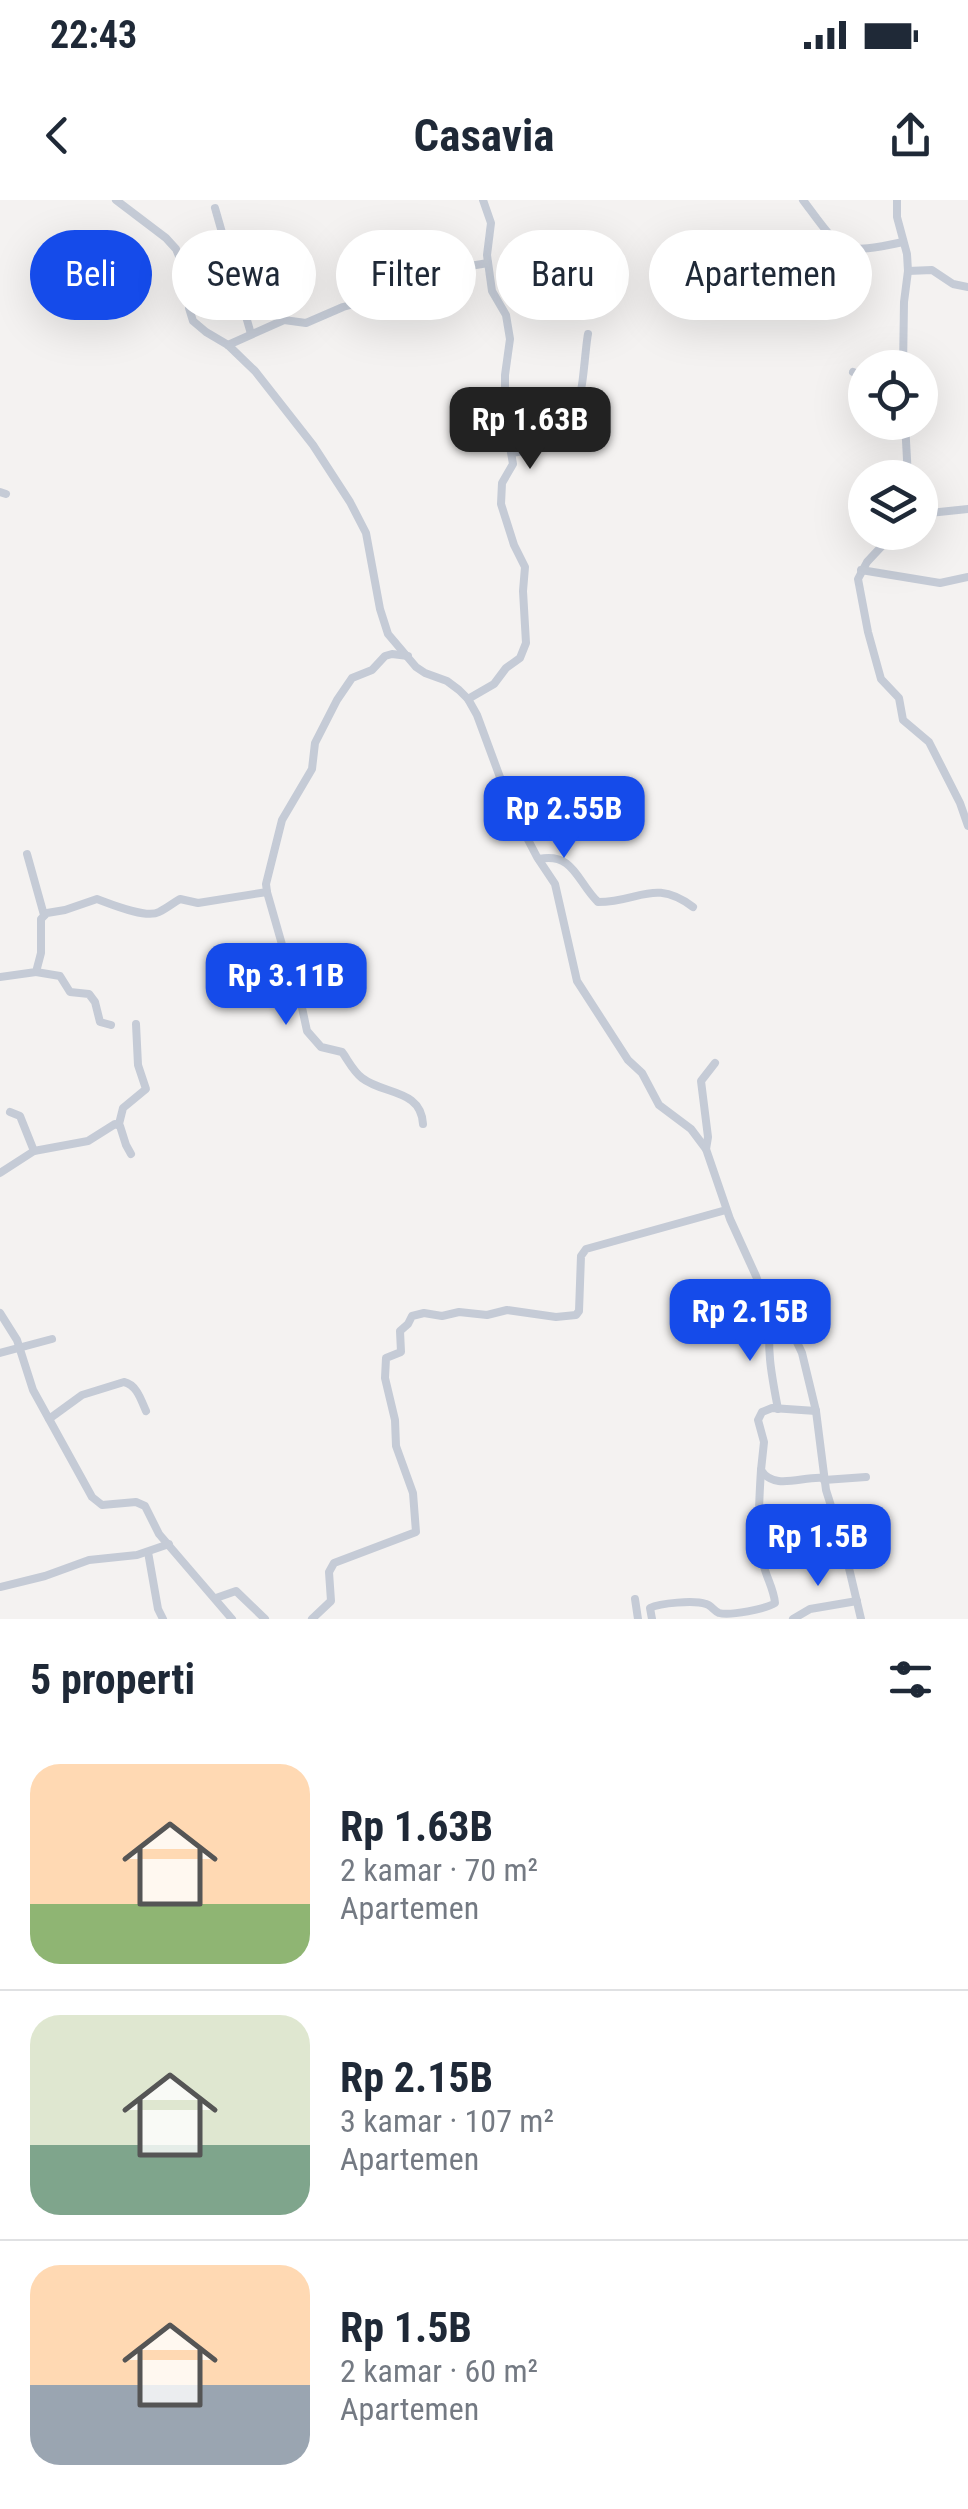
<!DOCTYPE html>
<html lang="id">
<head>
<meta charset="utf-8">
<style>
	:root { --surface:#fff; --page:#f6f6f7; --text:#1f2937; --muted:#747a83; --line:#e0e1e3; --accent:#154bea }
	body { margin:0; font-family:"Roboto Condensed",sans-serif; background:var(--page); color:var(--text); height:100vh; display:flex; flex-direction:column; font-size:38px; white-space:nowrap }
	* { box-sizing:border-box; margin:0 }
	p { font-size:32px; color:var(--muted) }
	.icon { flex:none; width:55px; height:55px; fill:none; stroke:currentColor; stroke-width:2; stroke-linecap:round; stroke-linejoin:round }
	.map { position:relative; height:1419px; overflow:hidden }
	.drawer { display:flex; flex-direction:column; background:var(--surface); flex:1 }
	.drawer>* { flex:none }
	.banner { position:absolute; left:30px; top:30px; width:910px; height:90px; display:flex; gap:20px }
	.buttons { position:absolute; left:848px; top:150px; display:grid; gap:20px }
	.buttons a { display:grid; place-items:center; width:90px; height:90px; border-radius:50%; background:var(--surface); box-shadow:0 10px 40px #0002; font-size:50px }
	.price { position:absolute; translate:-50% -85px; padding:0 22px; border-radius:20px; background:var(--accent); color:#fff; font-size:32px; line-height:65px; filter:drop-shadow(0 2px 5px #0008) }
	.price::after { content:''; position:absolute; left:50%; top:60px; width:30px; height:22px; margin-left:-15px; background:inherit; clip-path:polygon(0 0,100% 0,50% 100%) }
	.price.active { background:#222; color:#fff }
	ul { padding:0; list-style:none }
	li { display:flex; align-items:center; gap:30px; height:250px; padding:0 30px }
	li+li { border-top:2px solid var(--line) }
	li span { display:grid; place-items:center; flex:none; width:280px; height:200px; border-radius:30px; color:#555 }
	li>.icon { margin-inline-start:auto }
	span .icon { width:120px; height:120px; fill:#fffc; stroke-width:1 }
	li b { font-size:42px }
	h2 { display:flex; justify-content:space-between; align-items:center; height:120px; padding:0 30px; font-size:42px }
	.pill { padding:0 35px; border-radius:45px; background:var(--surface); box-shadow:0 10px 40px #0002; font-size:35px; line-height:90px }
	.pill.active { background:var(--accent); color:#fff }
	.status { display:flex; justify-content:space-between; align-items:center; height:70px; padding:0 50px; background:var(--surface); direction:ltr }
	.status svg { height:28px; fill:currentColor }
	header { display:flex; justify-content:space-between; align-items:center; height:130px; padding:0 30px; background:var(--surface); font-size:45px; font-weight:700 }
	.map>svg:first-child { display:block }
</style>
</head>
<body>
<div class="status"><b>22:43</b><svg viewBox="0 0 49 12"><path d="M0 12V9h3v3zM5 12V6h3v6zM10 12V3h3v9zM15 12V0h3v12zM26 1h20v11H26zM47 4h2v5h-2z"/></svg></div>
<header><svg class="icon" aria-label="back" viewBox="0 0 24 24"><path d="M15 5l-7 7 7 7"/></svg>Casavia<svg class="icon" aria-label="share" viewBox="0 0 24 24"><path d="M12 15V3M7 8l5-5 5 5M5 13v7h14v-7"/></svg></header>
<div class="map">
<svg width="968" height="1419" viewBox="0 0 968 1419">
	<rect width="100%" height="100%" fill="#f4f2f1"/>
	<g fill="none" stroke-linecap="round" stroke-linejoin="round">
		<g stroke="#c5cbd6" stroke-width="8">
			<polyline points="116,0 166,38 176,49 189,80 189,108 193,121 206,132 228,145 255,171 313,245 350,302 366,333 380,409 388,434 416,467 425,473 447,481 459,490 468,499 477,515 511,607 537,657 555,684 577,781 628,860 642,873 659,905 691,929 706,949 730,1019 756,1076 771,1117 795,1138 802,1153 816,1211 826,1290 844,1347 861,1419"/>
			<path d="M803,0C841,51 839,56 903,42"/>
			<polyline points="897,0 897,17 907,54 908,71 904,102 903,168"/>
			<polyline points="215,8 251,134"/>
			<polyline points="908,71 932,70 953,84 968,87"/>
			<polyline points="387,95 427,94 432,90 433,77 440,71 488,63"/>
			<polyline points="228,145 284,120 306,123 343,107 387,95 388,77"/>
			<polyline points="853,172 865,177"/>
			<path d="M506,200C525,200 570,210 581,189C583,185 586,143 588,134"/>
			<polyline points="905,222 908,278"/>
			<polyline points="512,253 551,246 576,236 577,226 569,198"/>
			<polyline points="0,292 6,294"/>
			<polyline points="920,314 968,309"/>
			<polyline points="895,332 867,362 858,379 868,432 881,479 899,498 903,520 929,542 960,603 968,626"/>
			<polyline points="861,370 940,383 968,377"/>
			<polyline points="468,499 494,484 506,468 520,458 526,443 523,391 525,367 514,345 501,304 502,283 513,264 505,218 505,175 510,139 506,115 492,91 487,55 491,23 483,0"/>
			<polyline points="27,654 44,715"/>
			<path d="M539,659C574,652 577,682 598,702C640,702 654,678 693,707"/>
			<path d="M267,692L289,769L298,789L307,831L321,847L342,852C348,860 353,871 362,878C384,895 421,889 423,924"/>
			<polyline points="36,772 60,776 70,792 89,794 95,802 100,822 111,825"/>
			<path d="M0,777L36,772L41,753V719L47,713L65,710L97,699C111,704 146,719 159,712C167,708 173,703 180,699L198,703L267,692L266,684L282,620L312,569L315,543L337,500L352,478L372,470L385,456L392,454L408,456"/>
			<polyline points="10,912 20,916 34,951"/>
			<polyline points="119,924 123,908 146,889 138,865 136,824"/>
			<polyline points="706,949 708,937 701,881 715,863"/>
			<polyline points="0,973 34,951 88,941 115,924 120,926 126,945 131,954"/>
			<polyline points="0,1113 17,1140 33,1190 92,1297 102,1305 136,1302 145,1306 159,1334 232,1419"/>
			<path d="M771,1117C766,1149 772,1177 778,1209"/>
			<polyline points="0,1153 52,1139"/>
			<path d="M816,1211L772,1208L762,1212L758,1220L764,1242L761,1270C774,1291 802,1276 823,1278"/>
			<path d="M49,1219L82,1195L124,1182C137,1185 141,1200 146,1211"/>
			<polyline points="824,1280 866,1277"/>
			<polyline points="148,1352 158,1409 163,1419"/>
			<polyline points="798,1360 846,1356"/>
			<polyline points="0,1387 45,1376 89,1360 137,1355 169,1344"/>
			<polyline points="216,1398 236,1391 265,1419"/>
			<polyline points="635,1399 638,1419"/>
			<polyline points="312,1419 331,1401 329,1372 334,1363 416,1332 413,1293 396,1246 395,1220 385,1178 386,1158 401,1152 400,1131 408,1124 412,1116 424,1113 442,1116 459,1112 487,1115 507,1110 556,1117 576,1115 579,1111 581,1056 586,1049 726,1010"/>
			<path d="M652,1419L650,1408C660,1403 694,1400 706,1404C711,1405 714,1411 719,1413C730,1416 766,1409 775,1403C774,1389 766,1377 763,1363C757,1332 759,1301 761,1270"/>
			<polyline points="793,1419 810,1409 857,1401"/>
		</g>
	</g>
</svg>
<div class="buttons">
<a><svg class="icon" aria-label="locate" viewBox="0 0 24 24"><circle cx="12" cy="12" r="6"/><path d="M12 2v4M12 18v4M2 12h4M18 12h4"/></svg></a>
<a><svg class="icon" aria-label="layers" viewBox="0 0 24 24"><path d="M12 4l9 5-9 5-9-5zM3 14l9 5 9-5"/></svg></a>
</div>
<b class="price active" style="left:530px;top:272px">Rp 1.63B</b>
<b class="price" style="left:564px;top:661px">Rp 2.55B</b>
<b class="price" style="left:286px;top:828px">Rp 3.11B</b>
<b class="price" style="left:750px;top:1164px">Rp 2.15B</b>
<b class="price" style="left:818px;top:1389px">Rp 1.5B</b>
<div class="banner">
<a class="pill active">Beli</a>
<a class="pill">Sewa</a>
<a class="pill">Filter</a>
<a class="pill">Baru</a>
<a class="pill">Apartemen</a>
</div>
</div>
<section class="drawer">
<h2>5 properti<svg class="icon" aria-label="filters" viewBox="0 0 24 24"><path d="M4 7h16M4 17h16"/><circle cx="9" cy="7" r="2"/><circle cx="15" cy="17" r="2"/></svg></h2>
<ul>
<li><span style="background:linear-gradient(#ffd9b3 70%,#8fb573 0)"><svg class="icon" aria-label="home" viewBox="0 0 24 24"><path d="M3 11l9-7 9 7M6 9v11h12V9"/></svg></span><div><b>Rp 1.63B</b><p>2 kamar · 70 m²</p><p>Apartemen</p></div></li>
<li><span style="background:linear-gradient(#dfe7d0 65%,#7fa58c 0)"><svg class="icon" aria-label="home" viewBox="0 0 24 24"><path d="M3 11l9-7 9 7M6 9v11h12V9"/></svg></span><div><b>Rp 2.15B</b><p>3 kamar · 107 m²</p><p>Apartemen</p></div></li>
<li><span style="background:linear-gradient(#ffd9b3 60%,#9aa5b1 0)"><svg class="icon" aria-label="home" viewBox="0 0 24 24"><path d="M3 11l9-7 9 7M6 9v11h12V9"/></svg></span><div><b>Rp 1.5B</b><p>2 kamar · 60 m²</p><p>Apartemen</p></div></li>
</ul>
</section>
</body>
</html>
